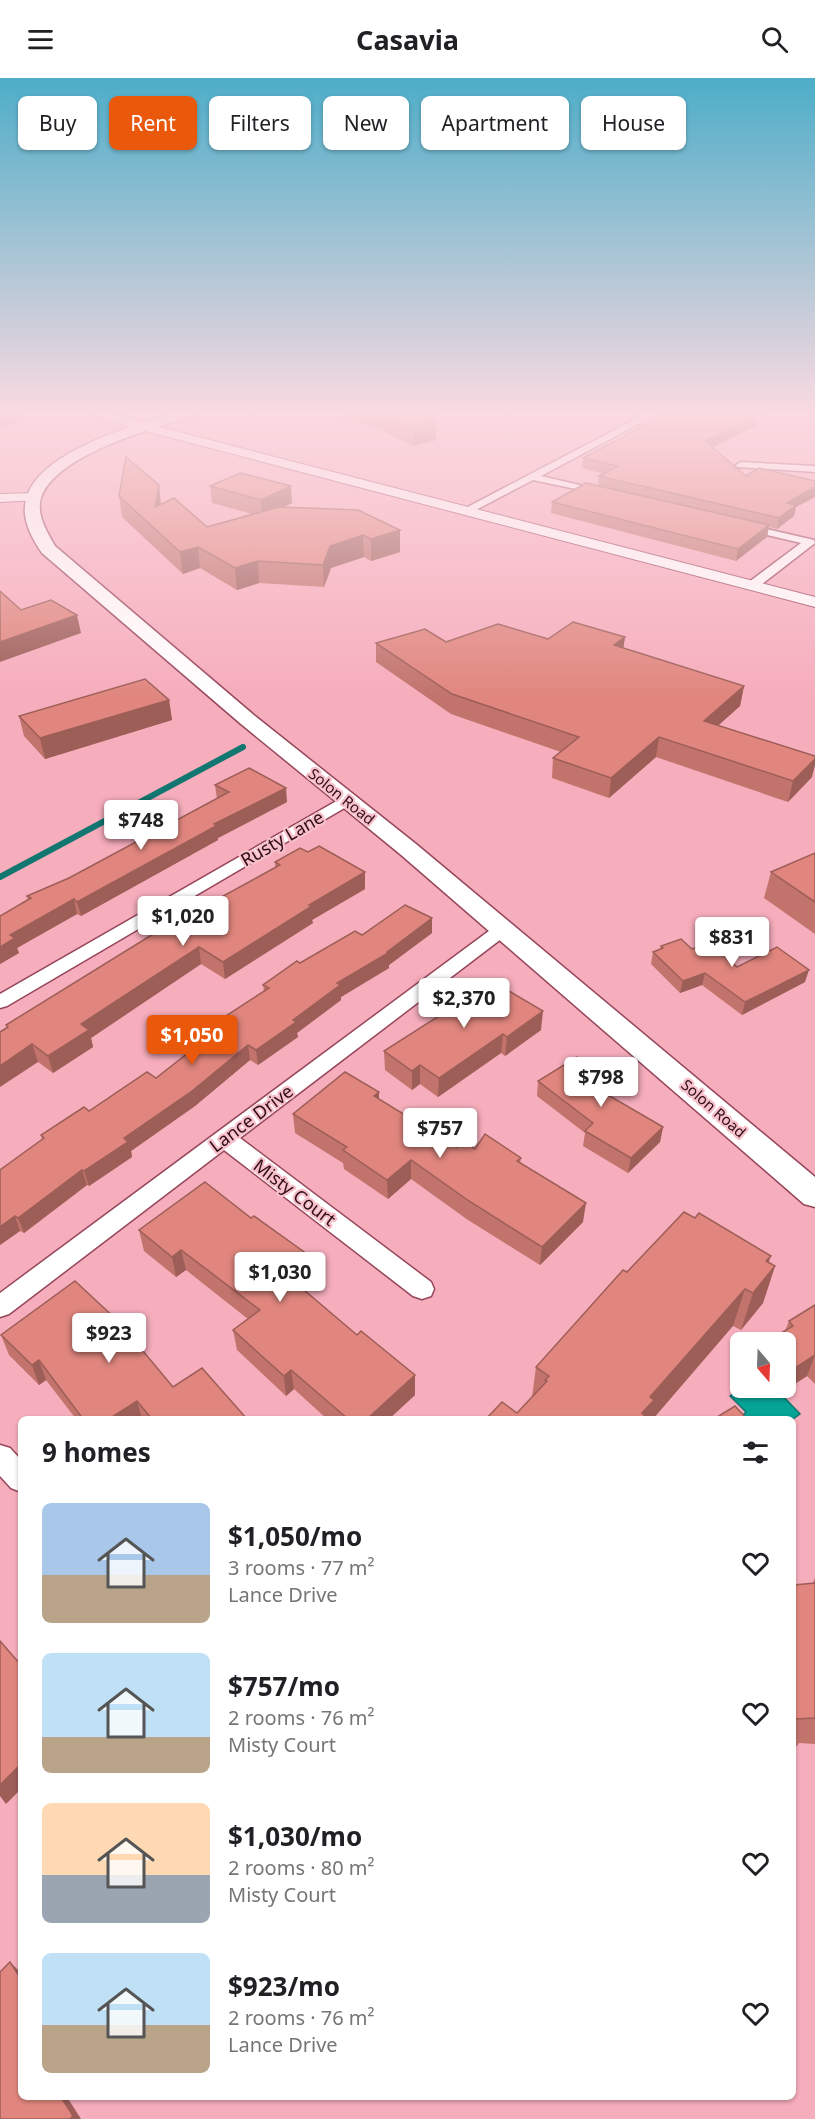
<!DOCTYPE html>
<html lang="en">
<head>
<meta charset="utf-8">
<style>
	:root { --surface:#fff; --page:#f6f6f6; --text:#202124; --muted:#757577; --accent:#ea580c }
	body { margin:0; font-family:"Noto Sans",sans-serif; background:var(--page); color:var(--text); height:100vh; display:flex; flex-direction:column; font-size:22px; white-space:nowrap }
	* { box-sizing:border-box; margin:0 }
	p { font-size:20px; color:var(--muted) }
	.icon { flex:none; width:33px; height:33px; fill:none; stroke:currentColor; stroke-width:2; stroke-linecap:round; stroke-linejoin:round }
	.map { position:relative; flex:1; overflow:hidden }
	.sheet { position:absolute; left:18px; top:1338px; width:778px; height:684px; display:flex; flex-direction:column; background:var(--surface); border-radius:9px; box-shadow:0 2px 4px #0004 }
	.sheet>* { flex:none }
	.top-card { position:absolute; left:18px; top:18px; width:780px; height:54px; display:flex; gap:12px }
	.needle { width:39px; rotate:161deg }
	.fabs { position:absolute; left:730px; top:1254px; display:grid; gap:12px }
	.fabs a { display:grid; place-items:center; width:66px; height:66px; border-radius:9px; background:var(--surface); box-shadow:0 2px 4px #0004; font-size:30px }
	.price { position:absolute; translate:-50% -51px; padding:0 14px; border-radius:6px; background:#fff; color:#222; font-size:20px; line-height:39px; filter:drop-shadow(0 2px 3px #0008) }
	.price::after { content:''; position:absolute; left:50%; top:36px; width:18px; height:14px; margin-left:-9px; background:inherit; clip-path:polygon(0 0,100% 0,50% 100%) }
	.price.current { background:var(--accent); color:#fff }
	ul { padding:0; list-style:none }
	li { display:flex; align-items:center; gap:18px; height:150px; padding:0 24px }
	li span { display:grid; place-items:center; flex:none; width:168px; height:120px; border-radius:9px; color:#555 }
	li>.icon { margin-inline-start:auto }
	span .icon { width:72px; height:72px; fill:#fffc; stroke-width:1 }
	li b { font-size:26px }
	h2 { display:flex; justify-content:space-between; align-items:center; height:72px; padding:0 24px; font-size:26px }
	.pill { padding:0 21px; border-radius:9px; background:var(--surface); box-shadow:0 2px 4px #0004; font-size:21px; line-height:54px }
	.pill.current { background:var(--accent); color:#fff }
	header { display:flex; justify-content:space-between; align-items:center; height:78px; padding:0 24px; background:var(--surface); font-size:27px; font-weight:700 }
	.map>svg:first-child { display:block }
</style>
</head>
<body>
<header><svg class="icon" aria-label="menu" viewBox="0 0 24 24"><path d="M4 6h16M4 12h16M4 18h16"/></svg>Casavia<svg class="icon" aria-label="search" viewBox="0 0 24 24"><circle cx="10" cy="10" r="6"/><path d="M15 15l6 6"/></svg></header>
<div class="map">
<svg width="815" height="2041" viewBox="0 0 815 2041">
	<rect width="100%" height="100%" fill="#f6adbc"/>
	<polygon fill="#06a397" stroke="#127671" stroke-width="1.5" points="744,1310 760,1310 769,1319 778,1313 800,1336 793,1341 747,1341 743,1337 746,1334 730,1318"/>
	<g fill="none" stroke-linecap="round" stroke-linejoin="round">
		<polyline stroke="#127671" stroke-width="6" points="0,799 243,669"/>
		<g stroke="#96465a" stroke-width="3">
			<g id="minor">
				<polygon points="647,335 659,335 541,398 609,414 609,418 533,402 470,435 462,435 460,433"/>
				<polygon points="741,384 815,388 815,394 737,389 736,387"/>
				<polygon points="741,445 814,462 815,465 757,510 749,510 747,507 749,504 801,465 737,450 737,446"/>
				<polygon points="347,717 353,719 355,722 353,725 7,928 0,930 0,916"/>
				<polygon points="503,845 509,847 512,851 509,855 240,1060 431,1204 434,1211 431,1218 422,1221 413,1218 224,1072 9,1236 0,1239 0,1215 497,847"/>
				<polygon points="0,1367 10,1370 21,1382 21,1414 11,1410 0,1398"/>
			</g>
		</g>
		<g stroke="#96465a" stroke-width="2">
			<g id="tertiary">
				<polygon points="89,335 106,335 815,519 815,529 138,351"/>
				<polygon points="34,415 41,419 39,422 0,424 0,416"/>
			</g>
		</g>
		<g stroke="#96465a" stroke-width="3">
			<path id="secondary" d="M175,335H195L193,338C153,350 55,377 41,420C36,437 47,454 55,468L255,638L416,766L815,1099V1129L804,1126L400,776L241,646L42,475C33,462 23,444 25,428C29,376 134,347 175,335Z"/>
		</g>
		<use href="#minor" fill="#fff" fill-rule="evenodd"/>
		<use href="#tertiary" fill="#fff" fill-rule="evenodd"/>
		<use href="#secondary" fill="#fff" fill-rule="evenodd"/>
	</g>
	<g fill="#c1736c">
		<polygon points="343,335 434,335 436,362 413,368 379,351 343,342"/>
		<polygon points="758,338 756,348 712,369 746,398 815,403 815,419 796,429 794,438 777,451 769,449 767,459 736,483 551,435 552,424 598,408 599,398 604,396 582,390 583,380"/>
		<polygon points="210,408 292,425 284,429 358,432 400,474 371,483 364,479 331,490 324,509 259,505 237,512 200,490 183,496 122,439 119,418 207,449 252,436 212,425"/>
		<polygon points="625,559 623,570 744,608 740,628 718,647 812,699 788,724 656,679 609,720 552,700 553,680 561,674 451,636 376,584 376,565"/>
		<polygon points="169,622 172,642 45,681 24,658 19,638"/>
		<polygon points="215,707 287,724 218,760 218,762 81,838 77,836 17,870 19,875 0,886 28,822 27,818 69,800 217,721"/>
		<polygon points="308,774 365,794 365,811 312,842 313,845 225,901 201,886 91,960 93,969 53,995 38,984 7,950 6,947 275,789 275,784"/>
		<polygon points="815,775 815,856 764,820 771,794"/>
		<polygon points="432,855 389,887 389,890 341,919 341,922 297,955 298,959 258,987 250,982 195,1028 131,1073 132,1079 89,1108 87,1107 24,1155 20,1153 0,1167 42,1062 41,1057 156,1000 216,953 215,945 264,913 263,907 300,885 362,857"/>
		<polygon points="661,868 706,873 737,889 805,904 742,937 702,907 680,915 651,886 653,874 660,871"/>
		<polygon points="453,925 541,952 505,978 501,975 438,1019 420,1006 412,1012 385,992 384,973 453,929"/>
		<polygon points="538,1003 606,1017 663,1049 660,1064 628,1095 583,1068 585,1055 537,1018"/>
		<polygon points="379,1014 379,1021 457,1069 475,1071 521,1080 520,1085 583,1144 540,1187 468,1142 411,1101 388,1121 344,1091 343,1085 295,1055 293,1036"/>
		<polygon points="251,1140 307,1176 309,1196 298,1206 357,1257 415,1297 415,1317 389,1341 327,1341 294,1311 286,1318 237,1272 233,1252 248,1241 186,1192 176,1199 144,1173 139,1152"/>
		<polygon points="768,1184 775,1188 763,1225 741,1252 733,1248 517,1335 532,1319 536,1289 627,1194"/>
		<polygon points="815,1227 815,1306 807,1298 784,1313 781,1310 786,1310 786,1264 785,1253 789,1243"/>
		<polygon points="1,1257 173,1309 247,1341 76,1341 46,1302 39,1307 9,1277"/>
		<polygon points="815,1500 815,1666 799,1665 797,1668 794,1668 794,1507 812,1506"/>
	</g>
	<g fill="#9d5e58">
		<polygon points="12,335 22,335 23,342 0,349 0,338"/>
		<polygon points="758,338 756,348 703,374 705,363"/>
		<polygon points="436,342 436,362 413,368 414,348"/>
		<polygon points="159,407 161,427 155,429"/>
		<polygon points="291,408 292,425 262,439 261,422"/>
		<polygon points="815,409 815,419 796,429 794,438 777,451 779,440 787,425"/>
		<polygon points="769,447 767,459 736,483 738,471"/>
		<polygon points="400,452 400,474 371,483 371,461"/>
		<polygon points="363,457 364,479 331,490 324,509 323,487 330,468"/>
		<polygon points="198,469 200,490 183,496 180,474"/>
		<polygon points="258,483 259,505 237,512 235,490"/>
		<polygon points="77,537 81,555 0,584 0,564"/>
		<polygon points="625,559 622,578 614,567"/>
		<polygon points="744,608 740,628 701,663 704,643"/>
		<polygon points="169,622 172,642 45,681 40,660"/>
		<polygon points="659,659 656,679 609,720 611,700"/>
		<polygon points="815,681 815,687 812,699 788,724 793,703"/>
		<polygon points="286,710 287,724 218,760 218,762 81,838 77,824 214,746"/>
		<polygon points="365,794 365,811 312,842 313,845 225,901 223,884 309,827"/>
		<polygon points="74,821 77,836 17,870 19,875 0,886 0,869 10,857"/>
		<polygon points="432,840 432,855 389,887 389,890 341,919 341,922 297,955 298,959 258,987 256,972 337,905 387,874"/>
		<polygon points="199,869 201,886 91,960 93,969 53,995 48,978 81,946"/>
		<polygon points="809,892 805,904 742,937 745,924"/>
		<polygon points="705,895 702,907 680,915 683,903"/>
		<polygon points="543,933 541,952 505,978 507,959"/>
		<polygon points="503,956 501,975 438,1019 439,1000"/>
		<polygon points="32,966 38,984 0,1009 0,988"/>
		<polygon points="248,967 250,982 195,1028 131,1073 132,1079 89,1108 84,1093 124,1060"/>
		<polygon points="420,987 420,1006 412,1012 412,993"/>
		<polygon points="609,1002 606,1017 596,1010"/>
		<polygon points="379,1014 379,1033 374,1018"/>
		<polygon points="663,1049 660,1064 628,1095 631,1080"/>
		<polygon points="411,1082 411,1101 388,1121 387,1102"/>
		<polygon points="82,1092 87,1107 24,1155 18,1140"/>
		<polygon points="586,1125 583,1144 540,1187 542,1169"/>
		<polygon points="15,1138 20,1153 0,1167 0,1149"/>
		<polygon points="181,1172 186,1192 176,1199 172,1179"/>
		<polygon points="307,1176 309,1196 287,1216 284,1195"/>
		<polygon points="771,1178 761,1205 775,1188 763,1225 741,1252 753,1215 766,1183"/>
		<polygon points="745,1211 733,1248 653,1341 641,1341 642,1335 650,1319"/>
		<polygon points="815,1277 807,1298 784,1313 792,1292"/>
		<polygon points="39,1282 46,1302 39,1307 32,1287"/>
		<polygon points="291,1292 294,1311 286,1318 284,1298"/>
		<polygon points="415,1297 415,1317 389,1341 367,1341"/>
		<polygon points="137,1323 142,1341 109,1341"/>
		<polygon points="21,1686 21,1711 6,1726 0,1718 0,1707"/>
		<polygon points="10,1884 21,1895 21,1901"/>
		<polygon points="61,2019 67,2019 81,2041 70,2041"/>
	</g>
	<g fill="#e0867e" stroke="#9d5e58" stroke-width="1.5">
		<polygon points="0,335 12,335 0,338"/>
		<polygon points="386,335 434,335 436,342 414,348"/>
		<polygon points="668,335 752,335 758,338 705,363 746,398 759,390 815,403 815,409 787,425 796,427 779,440 599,398 618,388 583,380"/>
		<polygon points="126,379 159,407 155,429 174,420 207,449 279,429 358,432 400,452 371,461 363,457 330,468 323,487 258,483 235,490 198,469 180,474 119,418"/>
		<polygon points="240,395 291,408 261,422 210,408"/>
		<polygon points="586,405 769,447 738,471 552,424"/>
		<polygon points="0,513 21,532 51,522 77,537 0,564"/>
		<polygon points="573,544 625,559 614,567 744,608 704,643 815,678 815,681 793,703 659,659 611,700 553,680 579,659 452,616 376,565 425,551 446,564 498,546 548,561"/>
		<polygon points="145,601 169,622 40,660 19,638"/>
		<polygon points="249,690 286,710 214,746 216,748 77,824 74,821 10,857 15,860 0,869 0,838 31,820 27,818 69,800 229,714 215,707"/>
		<polygon points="319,768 365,794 309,827 312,828 223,884 199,869 81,946 89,952 48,978 32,966 0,988 0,954 8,949 6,947 150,858 280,787 275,784 300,770 308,774"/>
		<polygon points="815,775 815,824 771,794"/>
		<polygon points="405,827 432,840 387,874 388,875 337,905 340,907 293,942 296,944 256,972 248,967 192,1013 124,1060 128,1064 84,1093 82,1092 18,1140 15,1138 0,1149 0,1092 44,1060 41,1057 84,1029 89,1033 147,994 156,1000 221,949 215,945 269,910 263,907 297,883 300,885 355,853 362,857"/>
		<polygon points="681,861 692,871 701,868 706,873 716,869 737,889 777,869 809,892 745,924 705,895 683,903 653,874 663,870 661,868"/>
		<polygon points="489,901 543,933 507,959 503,956 439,1000 420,987 412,993 384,973 456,927 453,925"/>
		<polygon points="577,979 609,1002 596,1010 663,1049 631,1080 585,1053 593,1045 538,1003"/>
		<polygon points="345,994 379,1014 374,1018 457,1069 464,1064 475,1071 485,1056 521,1080 517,1083 586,1125 542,1169 469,1123 411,1082 387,1102 343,1072 347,1069 293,1036"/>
		<polygon points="205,1104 251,1140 254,1138 307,1176 284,1195 357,1257 361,1253 415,1297 367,1341 348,1341 291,1292 284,1298 233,1252 260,1232 181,1172 172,1179 139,1152"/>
		<polygon points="684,1134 695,1140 699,1135 771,1178 766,1183 775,1188 753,1215 745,1211 650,1319 654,1322 642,1335 648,1341 486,1341 502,1324 517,1335 547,1303 545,1302 549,1298 536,1289 623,1192 627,1194"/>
		<polygon points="75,1203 118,1243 173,1309 202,1290 247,1341 152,1341 137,1323 109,1341 83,1341 39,1282 32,1287 1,1257"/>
		<polygon points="815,1227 815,1277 792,1292 786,1286 786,1264 766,1264 793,1248 789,1243"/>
		<polygon points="735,1328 747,1341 714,1341"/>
		<polygon points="815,1505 815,1640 794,1641 794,1507"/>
		<polygon points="0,1563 21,1587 21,1686 0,1707"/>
		<polygon points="10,1884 21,1901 21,2019 61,2019 73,2038 70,2041 0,2041 0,1894"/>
	</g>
	<linearGradient id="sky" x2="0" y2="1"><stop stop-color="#4dadc8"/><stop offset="0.54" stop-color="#fbdae1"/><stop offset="1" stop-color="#fbdae1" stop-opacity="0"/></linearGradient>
	<rect width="815" height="620" fill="url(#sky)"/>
	<g text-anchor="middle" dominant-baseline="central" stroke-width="4.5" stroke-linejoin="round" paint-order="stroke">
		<g font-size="15" fill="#2f0e17" stroke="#f8c0cb">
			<text transform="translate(342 718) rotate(39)">Solon Road</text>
			<text transform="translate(714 1030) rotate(41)">Solon Road</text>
		</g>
		<g font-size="18" fill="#2f0e17" stroke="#f8c0cb">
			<text transform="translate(282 760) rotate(-30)">Rusty Lane</text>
			<text transform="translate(251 1040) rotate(-37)">Lance Drive</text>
			<text transform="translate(295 1114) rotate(37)">Misty Court</text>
		</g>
	</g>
</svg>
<div class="fabs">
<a><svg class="needle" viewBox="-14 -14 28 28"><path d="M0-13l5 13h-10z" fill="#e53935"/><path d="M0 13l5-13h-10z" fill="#757577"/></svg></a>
</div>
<b class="price" style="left:141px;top:773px">$748</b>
<b class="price" style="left:183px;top:869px">$1,020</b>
<b class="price" style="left:732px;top:890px">$831</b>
<b class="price" style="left:464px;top:951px">$2,370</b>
<b class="price current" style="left:192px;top:988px">$1,050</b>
<b class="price" style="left:601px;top:1030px">$798</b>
<b class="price" style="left:440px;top:1081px">$757</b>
<b class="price" style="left:280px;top:1225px">$1,030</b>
<b class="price" style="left:109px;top:1286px">$923</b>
<div class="top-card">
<a class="pill">Buy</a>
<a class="pill current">Rent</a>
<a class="pill">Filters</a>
<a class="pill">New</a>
<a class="pill">Apartment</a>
<a class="pill">House</a>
</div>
<section class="sheet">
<h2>9 homes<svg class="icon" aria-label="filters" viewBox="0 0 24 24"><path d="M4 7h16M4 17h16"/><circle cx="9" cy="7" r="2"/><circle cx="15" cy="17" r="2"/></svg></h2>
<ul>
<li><span style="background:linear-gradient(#a9c7e8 60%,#b9a48a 0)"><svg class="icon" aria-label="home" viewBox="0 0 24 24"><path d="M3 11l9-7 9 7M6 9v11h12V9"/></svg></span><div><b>$1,050/mo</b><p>3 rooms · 77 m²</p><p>Lance Drive</p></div><svg class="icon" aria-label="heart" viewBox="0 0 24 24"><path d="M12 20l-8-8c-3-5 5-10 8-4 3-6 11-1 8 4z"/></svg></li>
<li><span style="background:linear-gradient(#bfe0f5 70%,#b9a48a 0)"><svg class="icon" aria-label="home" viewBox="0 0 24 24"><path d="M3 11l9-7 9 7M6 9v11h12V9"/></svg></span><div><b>$757/mo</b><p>2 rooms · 76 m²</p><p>Misty Court</p></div><svg class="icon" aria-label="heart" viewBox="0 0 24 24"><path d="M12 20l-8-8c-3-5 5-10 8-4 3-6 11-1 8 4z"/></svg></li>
<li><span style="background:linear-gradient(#ffd9b3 60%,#9aa5b1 0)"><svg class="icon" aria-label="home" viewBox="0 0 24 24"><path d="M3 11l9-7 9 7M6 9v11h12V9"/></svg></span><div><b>$1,030/mo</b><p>2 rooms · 80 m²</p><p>Misty Court</p></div><svg class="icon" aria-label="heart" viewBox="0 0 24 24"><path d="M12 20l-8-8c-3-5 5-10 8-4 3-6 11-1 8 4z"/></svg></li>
<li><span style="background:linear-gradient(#bfe0f5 60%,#b9a48a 0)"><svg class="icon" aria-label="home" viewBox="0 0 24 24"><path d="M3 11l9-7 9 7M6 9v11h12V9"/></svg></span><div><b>$923/mo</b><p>2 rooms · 76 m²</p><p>Lance Drive</p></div><svg class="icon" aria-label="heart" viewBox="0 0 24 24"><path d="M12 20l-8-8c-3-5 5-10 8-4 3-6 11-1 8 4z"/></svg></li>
</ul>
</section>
</div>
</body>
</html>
